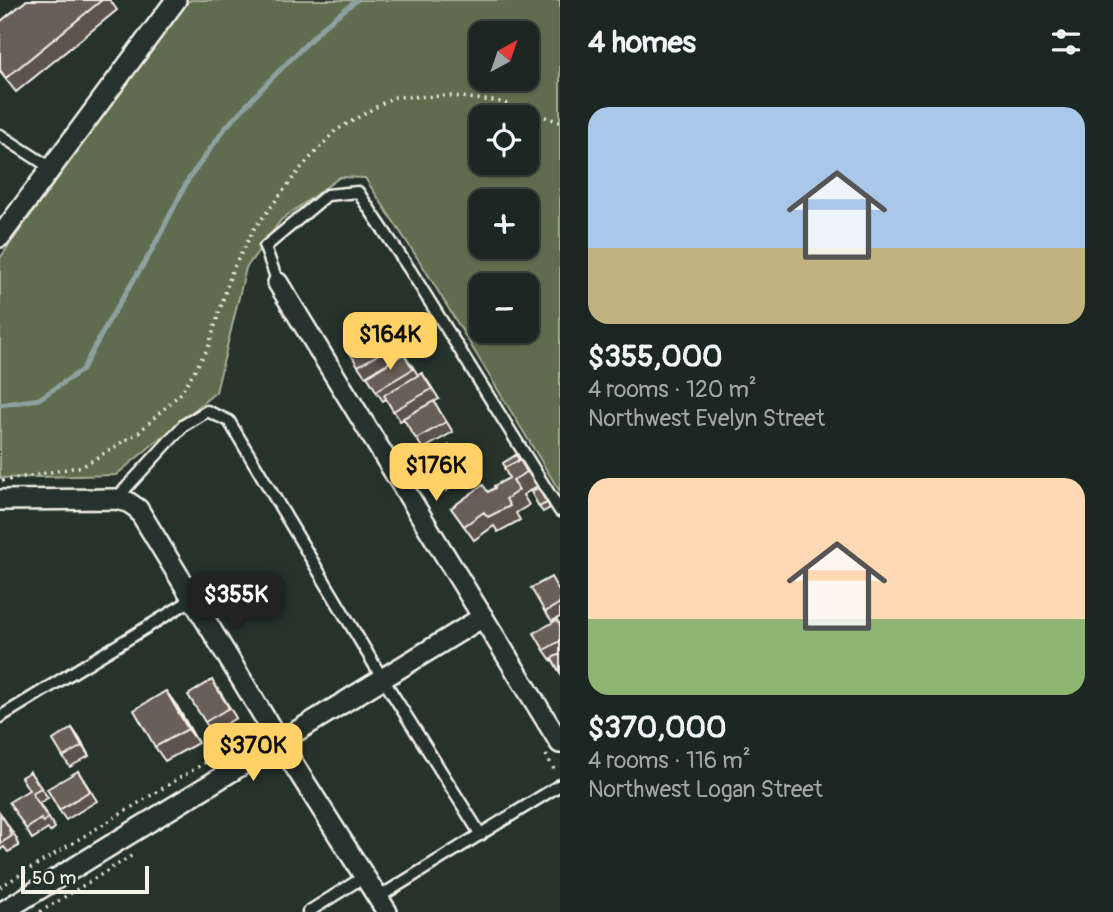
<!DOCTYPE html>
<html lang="en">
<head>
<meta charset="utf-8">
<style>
	:root { --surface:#1c2622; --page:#29322f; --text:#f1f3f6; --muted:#a0a5a5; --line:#3a4340; --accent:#ffd166 }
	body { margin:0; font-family:Pangolin,sans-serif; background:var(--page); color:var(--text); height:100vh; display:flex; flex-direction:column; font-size:26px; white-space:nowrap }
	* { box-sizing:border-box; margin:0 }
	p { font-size:23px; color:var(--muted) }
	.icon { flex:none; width:38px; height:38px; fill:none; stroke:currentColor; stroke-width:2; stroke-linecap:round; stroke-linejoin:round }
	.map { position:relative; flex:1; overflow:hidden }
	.side { display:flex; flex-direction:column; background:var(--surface); width:553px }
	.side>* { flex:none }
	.needle { width:46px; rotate:40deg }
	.fabs { position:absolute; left:469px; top:21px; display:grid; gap:14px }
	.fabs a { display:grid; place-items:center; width:70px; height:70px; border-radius:14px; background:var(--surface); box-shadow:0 2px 5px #0004,0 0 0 2px var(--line); font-size:35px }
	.scale { position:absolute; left:21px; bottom:18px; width:128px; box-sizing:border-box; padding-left:7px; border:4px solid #f4f1e8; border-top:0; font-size:19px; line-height:24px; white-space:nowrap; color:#f4f1e8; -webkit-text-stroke:5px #26332d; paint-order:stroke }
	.price { position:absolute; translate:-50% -60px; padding:0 16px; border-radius:14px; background:var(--accent); color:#111; font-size:23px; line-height:46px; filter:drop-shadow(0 2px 4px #0008) }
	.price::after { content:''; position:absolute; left:50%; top:42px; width:21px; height:16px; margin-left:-10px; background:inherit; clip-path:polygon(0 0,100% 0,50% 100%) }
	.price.active { background:#222; color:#fff }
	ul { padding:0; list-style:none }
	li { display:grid; align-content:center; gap:14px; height:371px; padding:0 28px }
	li span { display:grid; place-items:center; height:217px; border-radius:21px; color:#555 }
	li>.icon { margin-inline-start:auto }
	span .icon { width:126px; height:126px; fill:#fffc; stroke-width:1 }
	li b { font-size:30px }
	h2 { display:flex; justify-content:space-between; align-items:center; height:84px; padding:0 28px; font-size:30px }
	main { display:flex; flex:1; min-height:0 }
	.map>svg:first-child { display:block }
</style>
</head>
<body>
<main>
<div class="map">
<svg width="560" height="912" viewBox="0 0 560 912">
	<rect width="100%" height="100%" fill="#26332d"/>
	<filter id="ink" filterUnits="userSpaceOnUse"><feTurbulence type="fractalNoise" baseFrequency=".0143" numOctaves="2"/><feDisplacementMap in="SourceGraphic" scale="14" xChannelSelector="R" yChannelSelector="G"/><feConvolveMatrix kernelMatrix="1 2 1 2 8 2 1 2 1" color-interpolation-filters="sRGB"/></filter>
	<g filter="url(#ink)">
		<path fill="#5f6c4d" stroke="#aaae9a" stroke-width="2" fill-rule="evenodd" d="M190,0H560V492L424,268L365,178L340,177L281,220L246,268L216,392L116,475L0,478V258L176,14ZM481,33H527V79H481ZM481,117H527V163H481ZM481,201H527V247H481ZM481,285H527V331H481Z"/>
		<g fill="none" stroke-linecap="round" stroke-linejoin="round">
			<polyline stroke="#8ea1a1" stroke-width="5" points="0,405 39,399 82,370 111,317 151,252 188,180 226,127 270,80 325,25 357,0"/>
			<g stroke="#f4f1e8" stroke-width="15">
				<g id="service">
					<polyline points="0,135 51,168"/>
					<polyline points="278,283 265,247 327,195 358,192 410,270 560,511"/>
					<polyline points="116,499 184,425 207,411 229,421 378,671 481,835"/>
					<polyline points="0,717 193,599"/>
					<polyline points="379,897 560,785"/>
					<polyline points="308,912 365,876"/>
				</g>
			</g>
			<g stroke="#f4f1e8" stroke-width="24">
				<g id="minor">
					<polyline points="0,237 176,0"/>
					<polyline points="278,283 560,743"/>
					<polyline points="0,500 116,499 128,502 138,509 280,743 387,912"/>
					<polyline points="2,912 483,617"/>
				</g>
			</g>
			<g stroke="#f4f1e8" stroke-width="3.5" stroke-dasharray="2 5" stroke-linecap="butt">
				<polyline points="2,481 83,466 139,432 181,393 208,348 232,271 254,229 301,168 335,131 393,97 453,96 501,102 560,122"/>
				<polyline points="546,755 556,773"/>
				<polyline points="0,887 254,733"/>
				<polyline points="40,912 133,855"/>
			</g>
			<use href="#service" stroke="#26332d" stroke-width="10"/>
			<use href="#minor" stroke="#26332d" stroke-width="19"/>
		</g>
		<g fill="#5c524d" stroke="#f4f1e8" stroke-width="2">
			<polygon points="27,0 110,0 117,10 16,92 0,72 0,22"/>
			<polygon points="389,337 400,356 365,376 358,366"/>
			<polygon points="411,364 418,375 422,373 429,383 439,399 434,402 453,432 423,449 404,419 400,421 386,399 383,401 376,391"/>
			<polygon points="449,446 469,475 446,491 425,462"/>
			<polygon points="516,455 537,486 523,495 529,505 516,513 520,520 498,532 494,526 474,540 451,508 488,492 509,478"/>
			<polygon points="542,493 550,508 543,512 539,507"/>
			<polygon points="560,590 560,617 552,621 545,612"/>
			<polygon points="560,624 560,673 552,659 551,660 544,650"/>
			<polygon points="219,690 236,718 212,732 205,722"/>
			<polygon points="177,706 198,743 165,761 155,747"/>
			<polygon points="72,728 79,738 89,756 70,767 63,757"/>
			<polygon points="78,771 97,801 66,820 59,810"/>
			<polygon points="30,772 48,798 39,803 55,828 50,832 48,829 32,839 26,829"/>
			<polygon points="0,813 17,839 16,840 19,846 8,852 4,847 0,850"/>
		</g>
		<g fill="#4b423e" stroke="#f4f1e8" stroke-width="2">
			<polygon points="166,691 177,706 198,743 188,729"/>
			<polygon points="72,728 79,738 89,756 82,746"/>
		</g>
		<g fill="#6b5f59" stroke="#f4f1e8" stroke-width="2">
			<polygon points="27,0 102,0 6,78 0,70 0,22"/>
			<polygon points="382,327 393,346 358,366 347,348"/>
			<polygon points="404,354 413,369 376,391 367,376"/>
			<polygon points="422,373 432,389 393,411 384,395"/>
			<polygon points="434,401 446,422 416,439 403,418"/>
			<polygon points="449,446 462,465 439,481 425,462"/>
			<polygon points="516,455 519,460 505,468 503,463"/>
			<polygon points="520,460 527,472 513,480 519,490 506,499 510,506 488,517 484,512 464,526 451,508 483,485 488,492 495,488 494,486 509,478 504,468"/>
			<polygon points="538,488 547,503 539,507 531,492"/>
			<polygon points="551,577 560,593 560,603 545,612 531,588"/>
			<polygon points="557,620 560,625 560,641 544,650 534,633"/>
			<polygon points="560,654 560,673 552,658"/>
			<polygon points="212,680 229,708 205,722 188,695"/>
			<polygon points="166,691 188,729 155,747 134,710"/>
			<polygon points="72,728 82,746 63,757 53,740"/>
			<polygon points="78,771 90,791 59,810 47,789"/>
			<polygon points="30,772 41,788 32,793 48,818 43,822 41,819 26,829 9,802 29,790 21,777"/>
			<polygon points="0,813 10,829 9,830 12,836 1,843 0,841"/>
		</g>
	</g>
</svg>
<div class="fabs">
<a><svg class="needle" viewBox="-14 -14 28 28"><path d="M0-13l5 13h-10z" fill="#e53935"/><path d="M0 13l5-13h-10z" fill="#a0a5a5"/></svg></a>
<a><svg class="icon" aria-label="locate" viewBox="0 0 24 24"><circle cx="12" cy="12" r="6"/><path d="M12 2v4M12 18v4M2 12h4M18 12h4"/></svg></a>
<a>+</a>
<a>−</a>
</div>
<div class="scale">50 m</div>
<b class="price" style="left:390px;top:372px">$164K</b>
<b class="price" style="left:436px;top:503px">$176K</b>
<b class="price active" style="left:236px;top:632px">$355K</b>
<b class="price" style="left:253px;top:783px">$370K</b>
</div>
<section class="side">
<h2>4 homes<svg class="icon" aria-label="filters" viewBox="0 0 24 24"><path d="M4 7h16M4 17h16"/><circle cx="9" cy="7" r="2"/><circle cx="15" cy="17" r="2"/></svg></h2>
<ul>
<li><span style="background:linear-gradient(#a9c7e8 65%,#c2b280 0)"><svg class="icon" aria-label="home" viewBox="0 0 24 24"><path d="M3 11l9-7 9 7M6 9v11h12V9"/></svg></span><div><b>$355,000</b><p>4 rooms · 120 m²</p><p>Northwest Evelyn Street</p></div></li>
<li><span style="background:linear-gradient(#ffd9b3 65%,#8fb573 0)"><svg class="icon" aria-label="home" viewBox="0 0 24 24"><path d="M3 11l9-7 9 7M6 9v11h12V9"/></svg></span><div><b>$370,000</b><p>4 rooms · 116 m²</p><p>Northwest Logan Street</p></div></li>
</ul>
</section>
</main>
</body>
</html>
